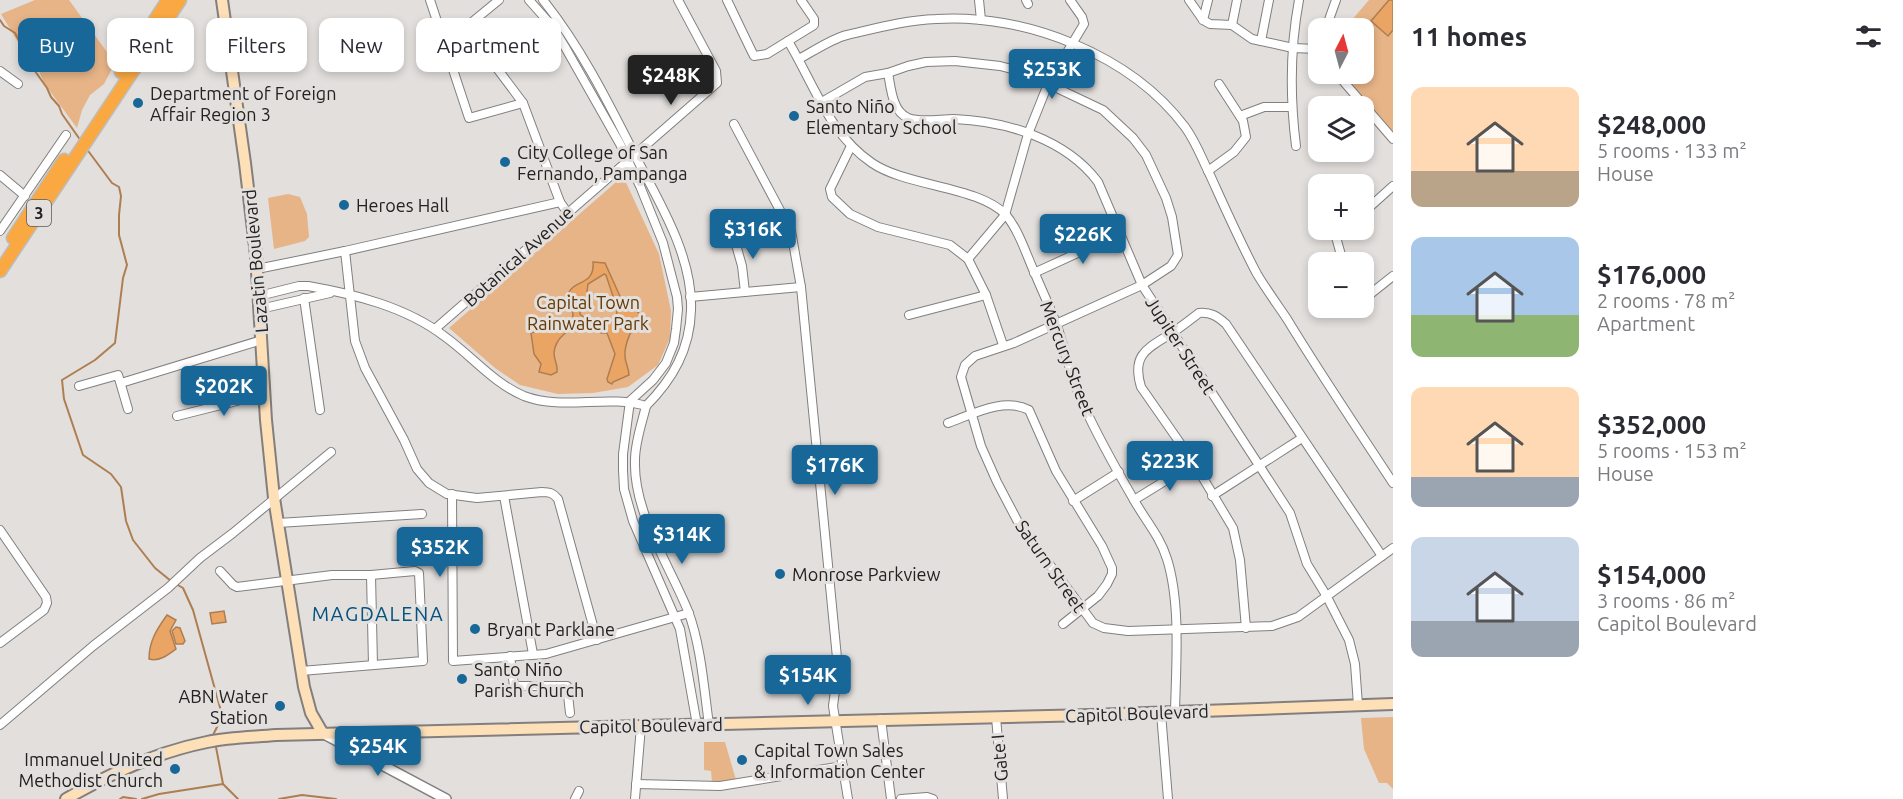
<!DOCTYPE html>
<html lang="en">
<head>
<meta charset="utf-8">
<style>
	:root { --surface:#fff; --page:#f2f2f3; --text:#2b2b33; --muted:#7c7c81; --accent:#176799 }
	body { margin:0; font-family:Ubuntu,sans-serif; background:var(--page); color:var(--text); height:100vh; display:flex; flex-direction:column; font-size:22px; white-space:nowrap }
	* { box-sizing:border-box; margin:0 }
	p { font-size:20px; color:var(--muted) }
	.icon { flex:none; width:33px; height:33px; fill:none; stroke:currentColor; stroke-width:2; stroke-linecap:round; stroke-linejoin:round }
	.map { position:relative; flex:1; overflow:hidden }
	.panel { display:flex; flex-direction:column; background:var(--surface); width:510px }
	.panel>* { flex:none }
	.hud { position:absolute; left:18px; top:18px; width:570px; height:54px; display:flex; gap:12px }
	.needle { width:39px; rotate:6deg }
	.buttons { position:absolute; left:1308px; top:18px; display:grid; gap:12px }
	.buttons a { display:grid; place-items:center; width:66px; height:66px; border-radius:12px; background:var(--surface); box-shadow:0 3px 9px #0003; font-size:30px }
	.price { position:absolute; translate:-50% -51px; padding:0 14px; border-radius:6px; background:var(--accent); color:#fff; font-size:20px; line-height:39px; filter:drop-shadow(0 2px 3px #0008) }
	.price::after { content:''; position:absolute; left:50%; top:36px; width:18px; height:14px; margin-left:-9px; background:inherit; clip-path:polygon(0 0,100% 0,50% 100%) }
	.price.selected { background:#222; color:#fff }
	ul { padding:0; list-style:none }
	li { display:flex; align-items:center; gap:18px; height:150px; padding:0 18px }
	li span { display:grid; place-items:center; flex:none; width:168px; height:120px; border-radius:12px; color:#555 }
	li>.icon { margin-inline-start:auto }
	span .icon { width:72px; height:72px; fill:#fffc; stroke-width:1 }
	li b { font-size:26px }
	h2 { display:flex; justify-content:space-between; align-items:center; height:72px; padding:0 18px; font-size:26px }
	.chip { padding:0 21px; border-radius:12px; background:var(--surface); box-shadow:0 3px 9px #0003; font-size:21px; line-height:54px }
	.chip.selected { background:var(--accent); color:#fff }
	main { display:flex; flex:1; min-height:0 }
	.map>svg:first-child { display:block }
</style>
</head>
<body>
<main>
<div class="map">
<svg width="1393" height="799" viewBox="0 0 1393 799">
	<rect width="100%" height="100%" fill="#e2dfdd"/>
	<g fill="#e7b487">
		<polygon points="35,0 69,0 115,63 104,84 90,95 82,110 77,128 44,83 39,71 21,47 1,14"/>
		<polygon points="1369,0 1393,0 1393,139 1339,74 1364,74 1364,28 1345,28"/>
		<polygon points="623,176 659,254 671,311 670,338 658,365 628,387 593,393 558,394 520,385 495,368 449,328"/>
		<polygon points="288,194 300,197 307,214 309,237 305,241 274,249 268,198"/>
		<polygon points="1393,717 1393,789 1387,783 1379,783 1364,749 1361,718"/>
		<polygon points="704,742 725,742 736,780 712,782 711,771 704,770"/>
	</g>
	<g fill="#eaa565" stroke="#ae7e51" stroke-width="1.5" fill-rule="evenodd">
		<polygon points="1389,0 1393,0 1393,30 1388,36 1371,21"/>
		<path d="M593,262L605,263L623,303L633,306L641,316C633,325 624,344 625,356C625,363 629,368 629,375L613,382L612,384L608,382L607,379L615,354L607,333H601L583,325C569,328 555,338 554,353C554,360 558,365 557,372L551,375L539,372L541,364L534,354L531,333C545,328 559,336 570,322C579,312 564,302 569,292C575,280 595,285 593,262ZM604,274L606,275C608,282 617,306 617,311C615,333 589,324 580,314L581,307L586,299L588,284Z"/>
		<polygon points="224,611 226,622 212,624 210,613"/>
		<path d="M167,615L176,620L170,631L176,649C168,655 159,662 149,659C149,641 157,629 167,615Z"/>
		<polygon points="176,627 180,628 185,641 183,644 176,644 172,631"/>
	</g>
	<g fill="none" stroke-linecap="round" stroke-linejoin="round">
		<g stroke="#ae7e51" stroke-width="2">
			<polyline points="0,20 4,26 15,33 26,54 30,64 47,88 51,97 59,106 62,114 81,141"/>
			<polyline points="86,148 112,183 119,187 121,196 119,215 119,235 127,265 123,278 115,343 95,360 62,380 64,399 83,455 111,474 121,487 126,521 133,540 155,568 171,581"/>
			<polyline points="176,584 183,588 193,610 221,711 217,716 218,725 213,735"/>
			<polyline points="216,747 223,784"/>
			<polyline points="120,799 123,797 136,799"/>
			<polyline points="142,799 159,794 223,784 238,799"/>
			<polyline points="279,799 302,795 336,799"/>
		</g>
		<g stroke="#827f7e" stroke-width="10">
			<g id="minor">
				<polyline points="430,0 469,118 523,103"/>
				<polyline points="529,0 553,27 565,47 620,144 640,186 663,243 677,297 678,309 676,329 674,343 666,363 653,380 630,401 623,454 623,470 624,489 633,521 680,629 697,725"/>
				<path d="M543,0C583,50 611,108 640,165C663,208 693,260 691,310C690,349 673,379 646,406"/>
				<polyline points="727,0 751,50 754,56 767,54 814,25 814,19 801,0"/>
				<polyline points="979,0 981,20"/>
				<polyline points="1026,0 1028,4"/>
				<polyline points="1189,0 1203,20 1210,24 1232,25 1252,39 1293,48 1317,49"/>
				<polyline points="1203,20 1208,0"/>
				<polyline points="1232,25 1237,0"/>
				<polyline points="466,27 523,103 560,202 567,212"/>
				<polyline points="1326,28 1336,0"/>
				<polyline points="441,29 466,27 499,0"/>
				<path d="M788,41C814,84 829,134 872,163C907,187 979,186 1006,215C1020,232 1027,257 1036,276C1043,293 1051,309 1057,326C1066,352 1071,379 1083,404C1097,435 1116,469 1134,500C1145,520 1160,536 1167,559C1181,603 1176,665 1175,712"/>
				<polyline points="1261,41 1269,0"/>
				<path d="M799,59C812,52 833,38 847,35C877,28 906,20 936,19C1025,13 1131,55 1185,127C1196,142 1202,159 1210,175C1225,208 1240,242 1257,274C1266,289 1277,304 1287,319C1321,375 1357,428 1393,483"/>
				<polyline points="0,71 18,84"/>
				<path d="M888,73C891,88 892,111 908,118C921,123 940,119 954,119C1006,121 1066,139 1098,182L1142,285L1290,513L1307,564L1326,595L1349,640L1355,664L1358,705"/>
				<polyline points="1337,74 1393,139"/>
				<polyline points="820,103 865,77 888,73 908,66 926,62 955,61 1000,66 1023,72 1103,110 1133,138 1146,155 1166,198 1172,217 1178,255 1171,266 1142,285 1014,343 975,356 965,365 961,377 981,446 997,482 1018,522 1093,623 1104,628 1128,631 1272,626 1298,617 1393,548"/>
				<polyline points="1240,116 1264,107 1292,107"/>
				<polyline points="1364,120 1371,114"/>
				<polyline points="734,124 791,231 801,287 838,668 833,706 848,799"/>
				<polyline points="851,146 833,183 830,189 832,197 850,214 878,227 950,245 968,259 986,295 1003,345"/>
				<path d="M1296,146C1290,98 1290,48 1299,0"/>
				<polyline points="1208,171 1234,152 1246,137 1243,121 1219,84"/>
				<polyline points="0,175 25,196"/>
				<polyline points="1364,212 1393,186"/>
				<polyline points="1334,230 1343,262"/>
				<polyline points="0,231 66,135"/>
				<polyline points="733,234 742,266 745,292"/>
				<path d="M345,251L355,341L365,368L404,440L417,469L429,483L447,494L477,498L542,492C550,492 553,493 558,499L597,640"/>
				<polyline points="968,259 1005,215 1028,134 1048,84 1084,24 1082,17 1070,0"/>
				<polyline points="257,269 345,251 560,202"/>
				<polyline points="1034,273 1121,233"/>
				<path d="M259,296L299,286H308C354,294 406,307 444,336C471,355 493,383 524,396C563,411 607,394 646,406"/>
				<polyline points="690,297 801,287"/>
				<polyline points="304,298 320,410"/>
				<polyline points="1364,299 1393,276"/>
				<polyline points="260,309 330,293"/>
				<polyline points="909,315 986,295"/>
				<polyline points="435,329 717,83 716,71 678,0"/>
				<polyline points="121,383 262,340"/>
				<polyline points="79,386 118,375 128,409"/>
				<path d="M646,406C642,423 635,442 635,460C633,512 669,564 688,611C701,645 704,689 709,725"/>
				<polyline points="177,416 264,394"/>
				<path d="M948,423C973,414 1004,397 1029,410L1056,471L1102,546L1112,568V574L1107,584L1098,596L1063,624"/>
				<polyline points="452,494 453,661 546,654 689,613"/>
				<polyline points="504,496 533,654"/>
				<polyline points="1212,496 1302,438"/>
				<polyline points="1134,500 1194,463"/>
				<polyline points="1073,501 1119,472"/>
				<polyline points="278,523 422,514"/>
				<polyline points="0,530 46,597 47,603 44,610 0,643"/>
				<polyline points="220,571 233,585 237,587 332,575 371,575 415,571 419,573 423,661 301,671"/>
				<polyline points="371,575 373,665"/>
				<path d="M1246,628L1240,560L1233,528L1194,463L1141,387C1131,354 1148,348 1172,333C1181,327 1190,320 1199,313C1211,312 1217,316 1226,324L1382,556"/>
				<polyline points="510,656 514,686 567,686 570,713"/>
				<polyline points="1161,713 1168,799"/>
				<polyline points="996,717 1003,799"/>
				<polyline points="881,719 891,799"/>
				<polyline points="0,725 93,646 168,588 200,558 233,533 331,452"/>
				<polyline points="636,784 720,786 843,766"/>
				<polyline points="575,799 579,791"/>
				<polyline points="635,799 641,726"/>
				<polyline points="901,799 927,797 933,799"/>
			</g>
		</g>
		<g stroke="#827f7e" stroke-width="12">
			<polyline id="tertiary" points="324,734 446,799"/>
		</g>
		<g stroke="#827f7e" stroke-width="14">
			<g id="secondary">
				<polyline points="222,0 245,163 256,255 266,420 274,498 304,687 311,713 322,732"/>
				<path d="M66,799C109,774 157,752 207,742C229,737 253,737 276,735L1091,715L1393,704"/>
			</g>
		</g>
		<g stroke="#bdbdbc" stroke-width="15">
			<g id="trunk">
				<polyline points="121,72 168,0"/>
				<polyline points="13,238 64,160"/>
				<polyline points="0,271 180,0"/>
			</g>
		</g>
		<use href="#minor" stroke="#fff" stroke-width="8"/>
		<use href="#tertiary" stroke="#fff" stroke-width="9"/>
		<use href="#secondary" stroke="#fddfb8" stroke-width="10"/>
		<use href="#trunk" stroke="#faa842" stroke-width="12"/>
	</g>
	<g fill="#176799" stroke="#e2dfdd" stroke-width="2">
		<circle cx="138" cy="103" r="6"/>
		<circle cx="794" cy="116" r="6"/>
		<circle cx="505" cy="162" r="6"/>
		<circle cx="344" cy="205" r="6"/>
		<circle cx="780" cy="574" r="6"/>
		<circle cx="475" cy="629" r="6"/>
		<circle cx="462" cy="679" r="6"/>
		<circle cx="280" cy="706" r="6"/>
		<circle cx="742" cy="760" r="6"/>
		<circle cx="175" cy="769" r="6"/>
	</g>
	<g text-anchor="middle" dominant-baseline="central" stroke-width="6" stroke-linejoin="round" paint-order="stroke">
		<rect fill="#e2dfdd" stroke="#5c5b59" stroke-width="1.5" x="27" y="200" width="24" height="26" rx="4.5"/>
		<g font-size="16" font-weight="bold" fill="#232221">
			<text x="39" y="213">3</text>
		</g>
		<g font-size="18" fill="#232221" stroke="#e2dfdd" text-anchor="start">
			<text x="150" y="93">Department of Foreign<tspan x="150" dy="21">Affair Region 3</tspan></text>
			<text x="806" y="106">Santo Niño<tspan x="806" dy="21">Elementary School</tspan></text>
			<text x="517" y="152">City College of San<tspan x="517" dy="21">Fernando, Pampanga</tspan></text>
			<text x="356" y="205">Heroes Hall</text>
			<text x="792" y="574">Monrose Parkview</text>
			<text x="487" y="629">Bryant Parklane</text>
			<text x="474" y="669">Santo Niño<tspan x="474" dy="21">Parish Church</tspan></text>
			<text x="268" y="696" text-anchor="end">ABN Water<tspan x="268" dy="21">Station</tspan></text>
			<text x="754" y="750">Capital Town Sales<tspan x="754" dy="21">&amp; Information Center</tspan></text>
			<text x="163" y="759" text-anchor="end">Immanuel United<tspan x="163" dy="21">Methodist Church</tspan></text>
		</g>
		<g font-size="18" fill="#232221" stroke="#e2dfdd">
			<text transform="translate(518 256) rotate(-42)">Botanical Avenue</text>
			<text transform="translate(255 261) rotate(-95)">Lazatin Boulevard</text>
			<text transform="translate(1181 345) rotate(57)">Jupiter Street</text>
			<text transform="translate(1068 358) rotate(69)">Mercury Street</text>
			<text transform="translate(1051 566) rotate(55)">Saturn Street</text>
			<text transform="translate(1137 713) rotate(-2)">Capitol Boulevard</text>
			<text transform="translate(651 725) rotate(-1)">Capitol Boulevard</text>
			<text transform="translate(999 758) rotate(-95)">Gate I</text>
		</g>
		<g font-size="18" fill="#643802" stroke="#e2dfdd">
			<text x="588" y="302">Capital Town<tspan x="588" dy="21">Rainwater Park</tspan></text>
		</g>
		<g font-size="20" letter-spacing="1.5" fill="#035380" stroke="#e2dfdd">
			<text x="378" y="613">MAGDALENA</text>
		</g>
	</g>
</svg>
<div class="buttons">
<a><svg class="needle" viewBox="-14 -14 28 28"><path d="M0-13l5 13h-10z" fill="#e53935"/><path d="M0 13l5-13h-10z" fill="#7c7c81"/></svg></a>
<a><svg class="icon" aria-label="layers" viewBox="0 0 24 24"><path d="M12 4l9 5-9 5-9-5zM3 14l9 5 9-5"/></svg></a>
<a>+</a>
<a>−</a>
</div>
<b class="price" style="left:1052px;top:100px">$253K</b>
<b class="price selected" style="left:671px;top:106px">$248K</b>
<b class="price" style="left:753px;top:260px">$316K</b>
<b class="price" style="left:1083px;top:265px">$226K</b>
<b class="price" style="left:224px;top:417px">$202K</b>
<b class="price" style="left:1170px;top:492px">$223K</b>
<b class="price" style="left:835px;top:496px">$176K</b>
<b class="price" style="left:682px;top:565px">$314K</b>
<b class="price" style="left:440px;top:578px">$352K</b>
<b class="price" style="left:808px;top:706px">$154K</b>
<b class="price" style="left:378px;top:777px">$254K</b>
<div class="hud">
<a class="chip selected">Buy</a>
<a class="chip">Rent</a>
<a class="chip">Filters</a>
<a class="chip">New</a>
<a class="chip">Apartment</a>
</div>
</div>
<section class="panel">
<h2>11 homes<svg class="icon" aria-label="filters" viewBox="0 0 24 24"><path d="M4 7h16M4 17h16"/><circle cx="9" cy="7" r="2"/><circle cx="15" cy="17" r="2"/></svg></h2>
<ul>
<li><span style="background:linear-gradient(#ffd9b3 70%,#b9a48a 0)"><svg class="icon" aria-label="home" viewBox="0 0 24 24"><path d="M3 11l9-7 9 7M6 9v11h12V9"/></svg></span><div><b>$248,000</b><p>5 rooms · 133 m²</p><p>House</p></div></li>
<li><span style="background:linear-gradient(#a9c7e8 65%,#8fb573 0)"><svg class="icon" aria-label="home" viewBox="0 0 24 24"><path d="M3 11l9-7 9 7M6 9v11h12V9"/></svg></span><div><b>$176,000</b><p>2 rooms · 78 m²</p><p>Apartment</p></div></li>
<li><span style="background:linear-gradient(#ffd9b3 75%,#9aa5b1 0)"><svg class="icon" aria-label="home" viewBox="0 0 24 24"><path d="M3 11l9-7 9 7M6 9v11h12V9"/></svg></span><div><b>$352,000</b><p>5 rooms · 153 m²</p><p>House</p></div></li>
<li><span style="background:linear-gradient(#c9d6e8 70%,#9aa5b1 0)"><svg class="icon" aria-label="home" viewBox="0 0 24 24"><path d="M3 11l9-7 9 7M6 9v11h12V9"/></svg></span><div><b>$154,000</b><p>3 rooms · 86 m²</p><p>Capitol Boulevard</p></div></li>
</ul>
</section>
</main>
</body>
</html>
